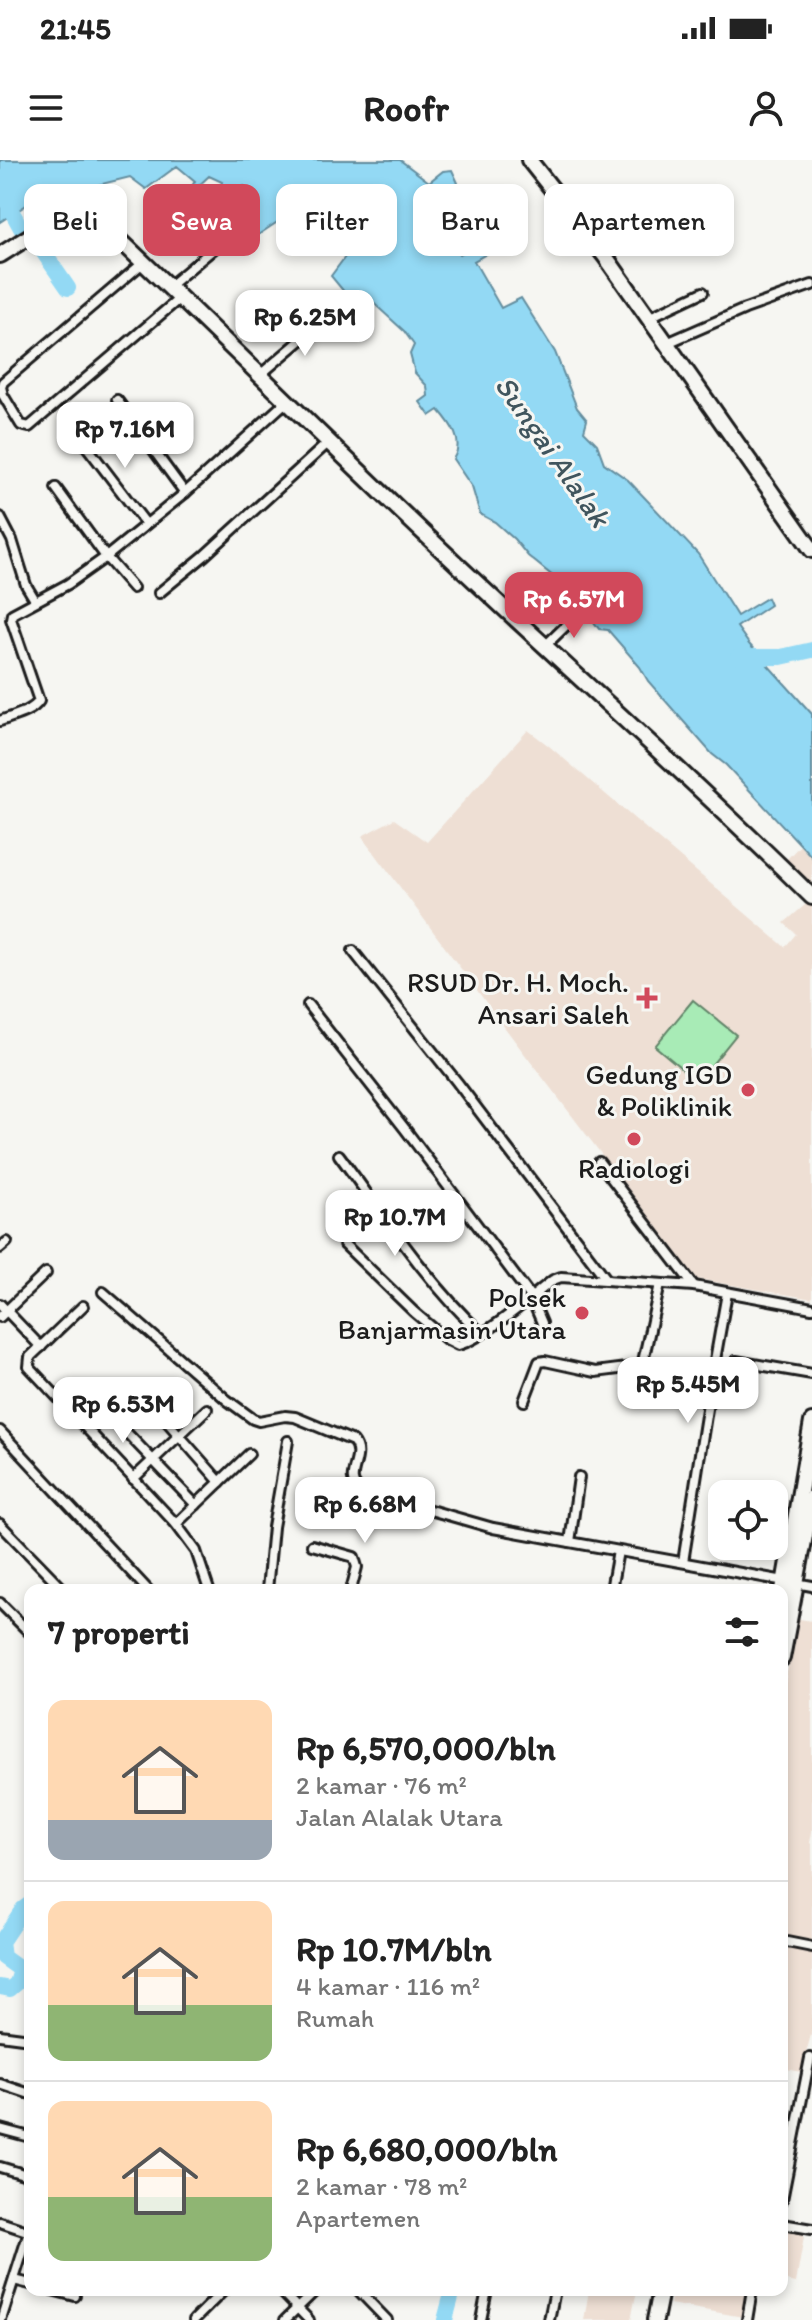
<!DOCTYPE html>
<html lang="id">
<head>
<meta charset="utf-8">
<style>
	:root { --surface:#fff; --page:#f2f2f2; --text:#222; --muted:#767676; --line:#e0e0e0; --accent:#d1495b }
	body { margin:0; font-family:Itim,sans-serif; background:var(--page); color:var(--text); height:100vh; display:flex; flex-direction:column; font-size:30px; white-space:nowrap }
	* { box-sizing:border-box; margin:0 }
	p { font-size:26px; color:var(--muted) }
	.icon { flex:none; width:44px; height:44px; fill:none; stroke:currentColor; stroke-width:2; stroke-linecap:round; stroke-linejoin:round }
	.map { position:relative; flex:1; overflow:hidden }
	.drawer { position:absolute; left:24px; top:1424px; width:764px; height:712px; display:flex; flex-direction:column; background:var(--surface); border-radius:16px; box-shadow:0 4px 12px #0003 }
	.drawer>* { flex:none }
	.hud { position:absolute; left:24px; top:24px; width:764px; height:72px; display:flex; gap:16px }
	.controls { position:absolute; left:708px; top:1320px; display:grid; gap:16px }
	.controls a { display:grid; place-items:center; width:80px; height:80px; border-radius:16px; background:var(--surface); box-shadow:0 4px 12px #0003; font-size:40px }
	.price { position:absolute; translate:-50% -68px; padding:0 18px; border-radius:16px; background:#fff; color:#222; font-size:26px; line-height:52px; filter:drop-shadow(0 2px 4px #0008) }
	.price::after { content:''; position:absolute; left:50%; top:48px; width:24px; height:18px; margin-left:-12px; background:inherit; clip-path:polygon(0 0,100% 0,50% 100%) }
	.price.on { background:var(--accent); color:#fff }
	ul { padding:0; list-style:none }
	li { display:flex; align-items:center; gap:24px; height:200px; padding:0 24px }
	li+li { border-top:2px solid var(--line) }
	li span { display:grid; place-items:center; flex:none; width:224px; height:160px; border-radius:16px; color:#555 }
	li>.icon { margin-inline-start:auto }
	span .icon { width:96px; height:96px; fill:#fffc; stroke-width:1 }
	li b { font-size:34px }
	h2 { display:flex; justify-content:space-between; align-items:center; height:96px; padding:0 24px; font-size:34px }
	.pill { padding:0 28px; border-radius:16px; background:var(--surface); box-shadow:0 4px 12px #0003; font-size:28px; line-height:72px }
	.pill.on { background:var(--accent); color:#fff }
	.status { display:flex; justify-content:space-between; align-items:center; height:56px; padding:0 40px; background:var(--surface); direction:ltr }
	.status svg { height:22px; fill:currentColor }
	header { display:flex; justify-content:space-between; align-items:center; height:104px; padding:0 24px; background:var(--surface); font-size:36px; font-weight:700 }
	.map>svg:first-child { display:block }
</style>
</head>
<body>
<div class="status"><b>21:45</b><svg viewBox="0 0 49 12"><path d="M0 12V9h3v3zM5 12V6h3v6zM10 12V3h3v9zM15 12V0h3v12zM26 1h20v11H26zM47 4h2v5h-2z"/></svg></div>
<header><svg class="icon" aria-label="menu" viewBox="0 0 24 24"><path d="M4 6h16M4 12h16M4 18h16"/></svg>Roofr<svg class="icon" aria-label="person" viewBox="0 0 24 24"><circle cx="12" cy="8" r="4"/><path d="M4 21q1-7 8-7t8 7"/></svg></header>
<div class="map">
<svg width="812" height="2160" viewBox="0 0 812 2160">
	<rect width="100%" height="100%" fill="#f6f6f2"/>
	<filter id="ink" filterUnits="userSpaceOnUse"><feTurbulence type="fractalNoise" baseFrequency=".0125" numOctaves="2"/><feDisplacementMap in="SourceGraphic" scale="16" xChannelSelector="R" yChannelSelector="G"/><feConvolveMatrix kernelMatrix="1 2 1 2 8 2 1 2 1" color-interpolation-filters="sRGB"/></filter>
	<g filter="url(#ink)">
		<g fill="#eedfd4">
			<polygon points="528,570 549,586 785,787 796,774 784,763 812,739 812,1139 697,1119 520,888 362,676 394,659 427,682"/>
			<polygon points="808,677 812,681 812,724 786,700"/>
			<polygon points="799,1459 812,1461 812,1672 810,1683 812,1684 812,1780 782,1775 782,1535"/>
			<polygon points="782,1786 812,1790 812,1871 801,1912 782,1908"/>
			<polygon points="782,2066 805,2071 796,2123 782,2120"/>
			<polygon points="589,2130 637,2130 631,2160 584,2160"/>
			<polygon points="673,2130 749,2130 743,2157 670,2144"/>
		</g>
		<polygon fill="#a8ebb6" stroke="#628469" stroke-width="2" points="693,840 736,875 698,922 655,886"/>
		<path fill="#93d9f4" stroke="#638d9e" stroke-width="2" d="M0,0H400L429,22L443,11L452,10L458,23L425,44L460,94L500,73L506,83L474,101L501,148L521,138L555,192L577,248L587,260L584,271L597,284L604,303L628,320L698,394L737,456L767,438L770,445L737,467L749,484L812,554V697L726,605L712,594L648,521L640,507L608,470L599,469L581,444L574,439L570,430L528,396L514,379L495,362L480,354L472,327L453,299C465,282 451,264 439,250L430,256L420,242L428,236L427,226L415,213L410,194L414,185L404,171L368,138L356,141L345,133L331,116L345,97L330,84L336,77L314,61L302,66L285,57L255,77L243,73L242,68L251,51L254,38L244,26L224,41L217,35L222,22L209,16L194,30L192,26L195,21L177,6L146,29L130,17L98,25L75,34L62,32L39,37L0,62Z"/>
		<g fill="none" stroke-linecap="round" stroke-linejoin="round">
			<g stroke="#93d9f4" stroke-width="16">
				<polyline points="0,30 22,70 35,80 68,128"/>
				<polyline points="738,497 781,497 812,490"/>
				<polyline points="0,1827 10,1829 17,1823 21,1810 3,1797 1,1782 23,1749 30,1744"/>
				<polyline points="445,2160 453,2130"/>
			</g>
			<g stroke="#1c1c1c" stroke-width="14">
				<g id="minor">
					<polyline points="144,102 3,222 1,227 3,235 21,265 29,267 180,138"/>
					<polyline points="168,127 235,71"/>
					<polyline points="648,158 703,132"/>
					<polyline points="667,183 745,149 812,125"/>
					<polyline points="260,215 328,157"/>
					<polyline points="117,240 185,333"/>
					<polyline points="78,275 146,364"/>
					<polyline points="56,328 106,397 133,428"/>
					<polyline points="0,357 12,380 26,425 35,440"/>
					<polyline points="159,433 204,396 330,281"/>
					<polyline points="546,485 580,452"/>
					<path d="M0,561C13,556 32,552 39,541L11,459L12,454L68,424L106,397L185,333L287,241"/>
					<polyline points="353,791 457,922 607,1120"/>
					<polyline points="308,845 405,969 531,1137 542,1163"/>
					<path d="M339,995C384,1056 426,1121 481,1173"/>
					<polyline points="599,1002 694,1126"/>
					<path d="M344,1084L414,1152L446,1179L458,1185C483,1179 531,1137 553,1120L561,1117L694,1126L812,1148"/>
					<polyline points="0,1088 7,1082"/>
					<path d="M103,1132L227,1240L253,1259L259,1261L285,1256L295,1257L353,1281C367,1298 341,1317 360,1330L493,1368L812,1426"/>
					<polyline points="0,1144 41,1187"/>
					<polyline points="83,1146 30,1197 29,1207 176,1364 196,1391 209,1430"/>
					<polyline points="0,1157 46,1113"/>
					<polyline points="736,1201 812,1214"/>
					<polyline points="524,1241 539,1202 545,1201 595,1212 642,1206 660,1124"/>
					<polyline points="156,1249 220,1322"/>
					<polyline points="0,1271 148,1430"/>
					<polyline points="125,1271 196,1345"/>
					<polyline points="133,1319 207,1249"/>
					<polyline points="0,1364 64,1430"/>
					<polyline points="176,1364 249,1294"/>
					<polyline points="570,1382 579,1317"/>
					<polyline points="312,1385 354,1397 357,1407 351,1430"/>
					<polyline points="683,1402 712,1217 727,1133"/>
					<polyline points="267,1430 273,1367 288,1281"/>
					<polyline points="611,1430 618,1391"/>
					<polyline points="0,1443 30,1473"/>
					<polyline points="782,1781 812,1787"/>
					<polyline points="0,1875 30,1879"/>
					<polyline points="0,1924 30,1934"/>
					<polyline points="0,1969 30,1977"/>
					<polyline points="0,2007 30,2016"/>
					<polyline points="782,2040 810,1898"/>
					<polyline points="0,2062 30,2072"/>
					<polyline points="782,2064 812,2069"/>
					<polyline points="14,2120 30,2124"/>
					<polyline points="52,2130 75,2136"/>
					<polyline points="280,2130 309,2160"/>
					<polyline points="358,2130 387,2160"/>
					<polyline points="1,2160 29,2072"/>
					<polyline points="194,2160 224,2130"/>
					<polyline points="285,2160 316,2130"/>
					<polyline points="481,2160 487,2130"/>
					<polyline points="549,2160 555,2130"/>
					<polyline points="747,2160 752,2130"/>
				</g>
			</g>
			<g stroke="#1c1c1c" stroke-width="20">
				<g id="primary">
					<polyline points="529,0 605,96 812,390"/>
					<path d="M0,95C15,86 64,52 80,53C88,54 96,60 103,64C212,167 318,273 427,376C554,497 687,613 812,737"/>
				</g>
			</g>
			<g stroke="#1c1c1c" stroke-width="20">
				<g id="trunk">
					<polyline points="782,1436 812,1262"/>
					<polyline points="782,1498 812,1338"/>
					<polyline points="655,2160 661,2130"/>
				</g>
			</g>
			<use href="#minor" stroke="#f6f6f2" stroke-width="8"/>
			<use href="#primary" stroke="#f6f6f2" stroke-width="14"/>
			<use href="#trunk" stroke="#f6f6f2" stroke-width="14"/>
		</g>
	</g>
	<g fill="#d1495b" stroke="#f6f6f2" stroke-width="3">
		<path d="M643 826h8v8h8v8h-8v8h-8v-8h-8v-8h8z"/>
		<circle cx="748" cy="930" r="8"/>
		<circle cx="634" cy="979" r="8"/>
		<circle cx="582" cy="1153" r="8"/>
	</g>
	<g text-anchor="middle" dominant-baseline="central" stroke-width="6" stroke-linejoin="round" paint-order="stroke">
		<g font-size="28" fill="#1c1c1c" stroke="#f6f6f2" text-anchor="end">
			<text x="629" y="822">RSUD Dr. H. Moch.<tspan x="629" dy="32">Ansari Saleh</tspan></text>
			<text x="732" y="914">Gedung IGD<tspan x="732" dy="32">&amp; Poliklinik</tspan></text>
			<text x="634" y="1008" text-anchor="middle">Radiologi</text>
			<text x="566" y="1137">Polsek<tspan x="566" dy="32">Banjarmasin Utara</tspan></text>
		</g>
		<g font-size="30" font-style="italic" fill="#40555d" stroke="#f6f6f2">
			<text transform="translate(553 291) rotate(55)">Sungai Alalak</text>
		</g>
	</g>
</svg>
<div class="controls">
<a><svg class="icon" aria-label="locate" viewBox="0 0 24 24"><circle cx="12" cy="12" r="6"/><path d="M12 2v4M12 18v4M2 12h4M18 12h4"/></svg></a>
</div>
<b class="price" style="left:305px;top:198px">Rp 6.25M</b>
<b class="price" style="left:125px;top:310px">Rp 7.16M</b>
<b class="price on" style="left:574px;top:480px">Rp 6.57M</b>
<b class="price" style="left:395px;top:1098px">Rp 10.7M</b>
<b class="price" style="left:688px;top:1265px">Rp 5.45M</b>
<b class="price" style="left:123px;top:1285px">Rp 6.53M</b>
<b class="price" style="left:365px;top:1385px">Rp 6.68M</b>
<div class="hud">
<a class="pill">Beli</a>
<a class="pill on">Sewa</a>
<a class="pill">Filter</a>
<a class="pill">Baru</a>
<a class="pill">Apartemen</a>
</div>
<section class="drawer">
<h2>7 properti<svg class="icon" aria-label="filters" viewBox="0 0 24 24"><path d="M4 7h16M4 17h16"/><circle cx="9" cy="7" r="2"/><circle cx="15" cy="17" r="2"/></svg></h2>
<ul>
<li><span style="background:linear-gradient(#ffd9b3 75%,#9aa5b1 0)"><svg class="icon" aria-label="home" viewBox="0 0 24 24"><path d="M3 11l9-7 9 7M6 9v11h12V9"/></svg></span><div><b>Rp 6,570,000/bln</b><p>2 kamar · 76 m²</p><p>Jalan Alalak Utara</p></div></li>
<li><span style="background:linear-gradient(#ffd9b3 65%,#8fb573 0)"><svg class="icon" aria-label="home" viewBox="0 0 24 24"><path d="M3 11l9-7 9 7M6 9v11h12V9"/></svg></span><div><b>Rp 10.7M/bln</b><p>4 kamar · 116 m²</p><p>Rumah</p></div></li>
<li><span style="background:linear-gradient(#ffd9b3 60%,#8fb573 0)"><svg class="icon" aria-label="home" viewBox="0 0 24 24"><path d="M3 11l9-7 9 7M6 9v11h12V9"/></svg></span><div><b>Rp 6,680,000/bln</b><p>2 kamar · 78 m²</p><p>Apartemen</p></div></li>
</ul>
</section>
</div>
</body>
</html>
